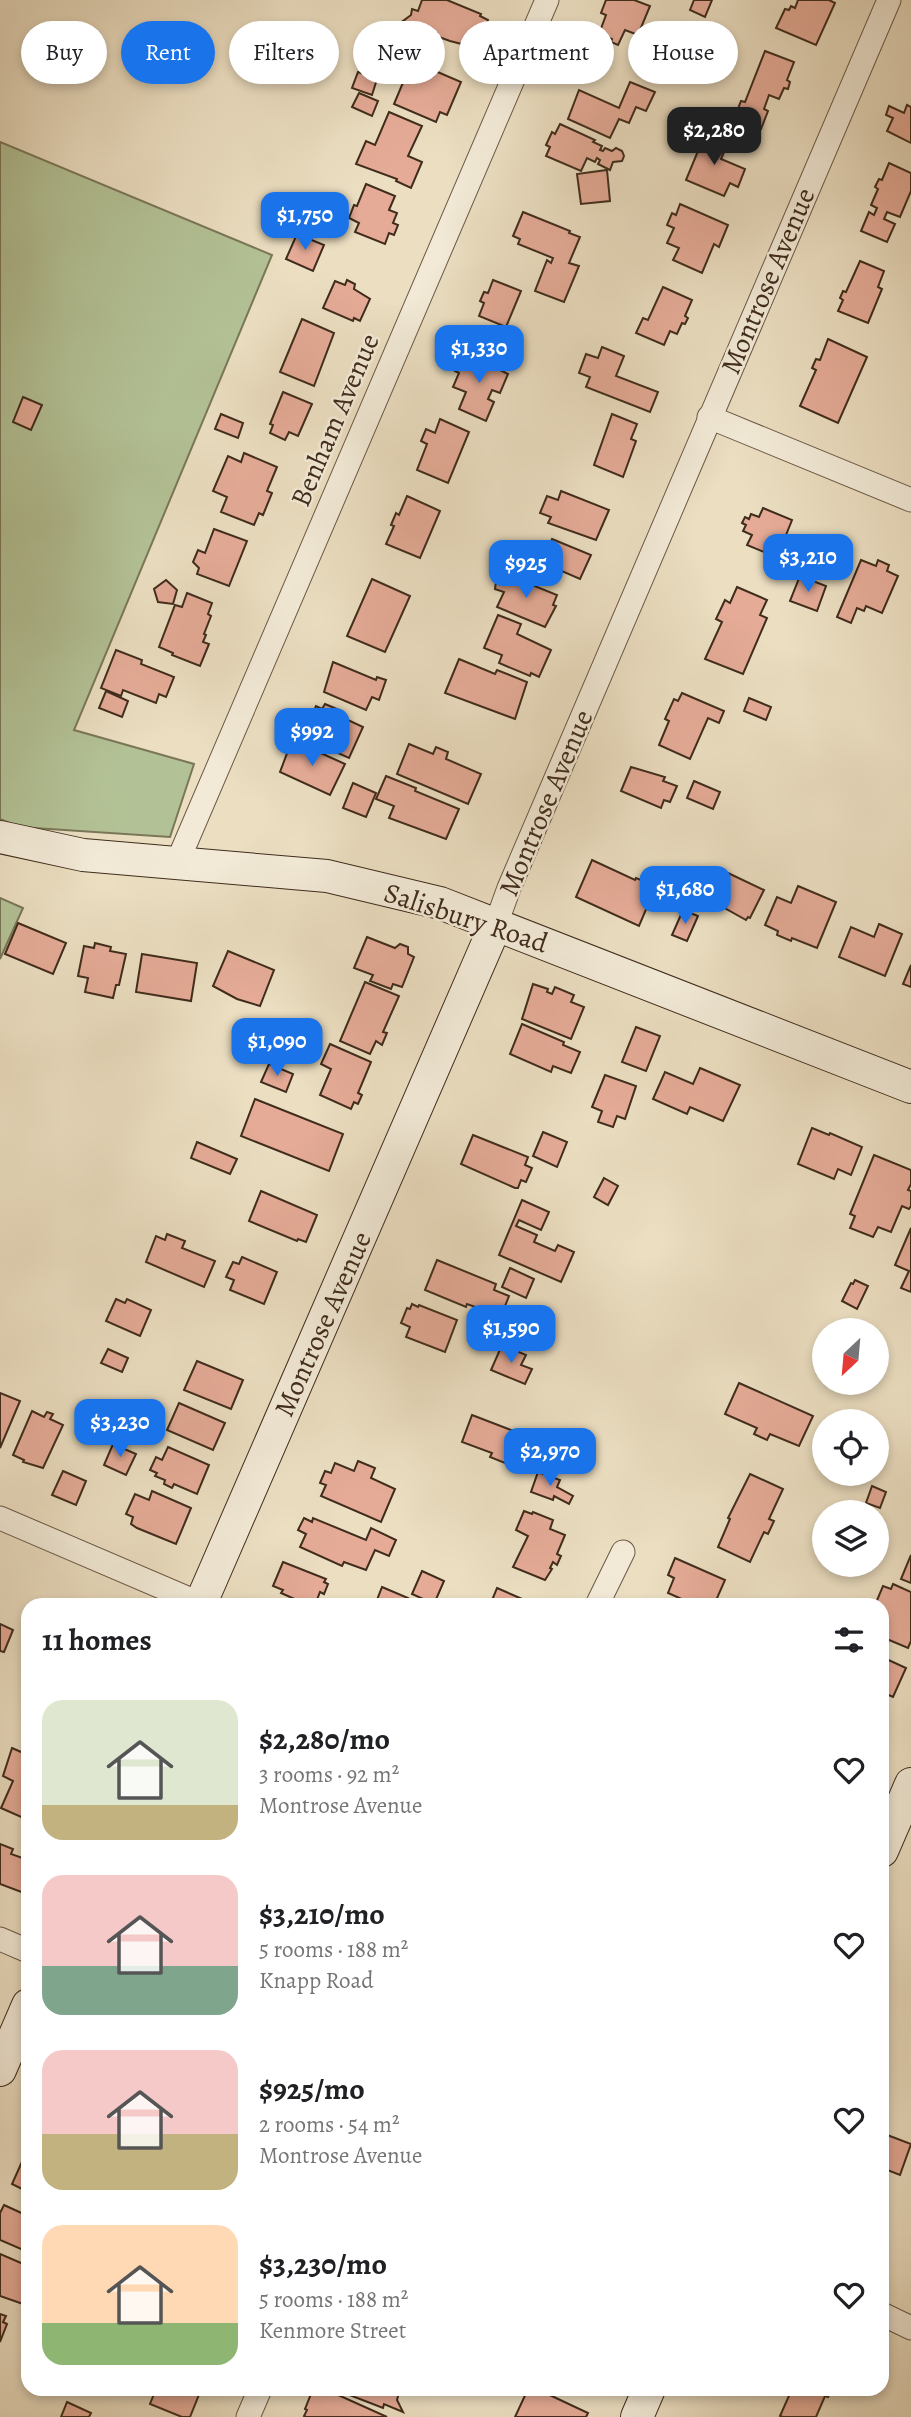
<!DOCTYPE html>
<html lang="en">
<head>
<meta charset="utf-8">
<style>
	:root { --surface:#fff; --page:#f6f6f6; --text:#202124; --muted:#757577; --accent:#1a73e8 }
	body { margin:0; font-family:Alegreya,serif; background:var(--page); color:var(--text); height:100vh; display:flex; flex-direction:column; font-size:26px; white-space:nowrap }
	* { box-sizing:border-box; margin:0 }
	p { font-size:23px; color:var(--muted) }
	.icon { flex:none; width:38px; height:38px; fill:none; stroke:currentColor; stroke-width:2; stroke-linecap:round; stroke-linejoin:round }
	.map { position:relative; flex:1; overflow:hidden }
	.panel { position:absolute; left:21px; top:1598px; width:868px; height:798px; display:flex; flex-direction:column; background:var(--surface); border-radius:21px; box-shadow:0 4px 10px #0003 }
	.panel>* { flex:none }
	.hud { position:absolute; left:21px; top:21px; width:870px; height:63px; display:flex; gap:14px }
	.needle { width:46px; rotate:206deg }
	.tools { position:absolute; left:812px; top:1318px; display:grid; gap:14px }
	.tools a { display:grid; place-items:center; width:77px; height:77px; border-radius:50%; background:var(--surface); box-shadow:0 4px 10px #0003; font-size:35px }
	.price { position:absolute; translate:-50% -60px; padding:0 16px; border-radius:14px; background:var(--accent); color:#fff; font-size:23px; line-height:46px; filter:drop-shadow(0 2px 4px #0008) }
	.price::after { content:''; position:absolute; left:50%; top:42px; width:21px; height:16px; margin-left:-10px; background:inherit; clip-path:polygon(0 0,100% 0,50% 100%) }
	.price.on { background:#222; color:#fff }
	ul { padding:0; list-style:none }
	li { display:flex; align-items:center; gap:21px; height:175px; padding:0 21px }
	li span { display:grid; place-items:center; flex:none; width:196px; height:140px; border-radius:21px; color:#555 }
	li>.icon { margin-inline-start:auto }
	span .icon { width:84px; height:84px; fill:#fffc; stroke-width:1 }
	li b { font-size:30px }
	h2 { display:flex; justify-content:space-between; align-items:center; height:84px; padding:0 21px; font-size:30px }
	.pill { padding:0 24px; border-radius:32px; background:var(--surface); box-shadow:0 4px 10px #0003; font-size:24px; line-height:63px }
	.pill.on { background:var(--accent); color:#fff }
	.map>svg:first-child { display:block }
</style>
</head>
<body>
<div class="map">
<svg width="911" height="2417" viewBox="0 0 911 2417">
	<rect width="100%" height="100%" fill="#ebdec1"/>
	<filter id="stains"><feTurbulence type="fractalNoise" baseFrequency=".00286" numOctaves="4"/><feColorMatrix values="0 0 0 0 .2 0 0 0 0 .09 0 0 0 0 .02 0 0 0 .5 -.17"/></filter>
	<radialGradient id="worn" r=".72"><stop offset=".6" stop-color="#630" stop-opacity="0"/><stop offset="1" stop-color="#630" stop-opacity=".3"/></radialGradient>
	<g fill="#b3c296" stroke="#7a7759" stroke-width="2">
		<polygon points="0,142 272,255 74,730 194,764 170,837 19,827 0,819"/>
		<polygon points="0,898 23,908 0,959"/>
	</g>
	<g fill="#e5ab97" stroke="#402c1c" stroke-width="2">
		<polygon points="422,0 447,0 481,14 480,16 488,20 477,48 450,41 436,36 437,33 403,21 411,15 412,9 418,11"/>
		<polygon points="606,0 634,0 650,6 638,35 625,30 618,45 611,42 612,39 599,34 606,15 601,13"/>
		<polygon points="694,0 712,0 705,17 690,10"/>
		<polygon points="798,0 829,0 835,3 816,45 776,28 785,9 789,10 791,6 795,8"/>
		<polygon points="382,25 411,38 399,64 370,51"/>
		<polygon points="765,51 794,62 787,80 790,82 788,89 784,88 779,99 769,95 764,109 768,111 761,129 734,119 741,101 745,102"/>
		<polygon points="412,61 461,82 447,115 440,112 436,122 394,104"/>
		<polygon points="358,72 377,79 372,95 352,88"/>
		<polygon points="630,82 655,92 646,111 636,107 629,123 619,119 610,138 568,119 579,90 619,108"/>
		<polygon points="359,93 378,101 372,116 352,107"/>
		<polygon points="907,105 911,107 911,143 887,131 893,118 886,115 889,106 904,113"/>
		<polygon points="389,112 422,126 408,156 422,162 411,188 396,181 397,179 356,164 366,141 375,145"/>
		<polygon points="560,124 595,140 593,142 602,146 600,150 603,151 605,148 612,151 616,148 622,151 624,156 622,161 613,162 610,170 598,164 600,160 597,158 595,162 587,158 581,171 546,156 550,147 546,145 552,132 555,134"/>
		<polygon points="705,134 728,143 721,159 745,169 738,187 730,183 724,196 686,180"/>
		<polygon points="889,163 911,173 911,191 900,217 887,212 884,219 895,224 887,242 861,231 869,212 874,215 877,208 871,205 878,189 875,187 879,179 882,180"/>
		<polygon points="607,170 610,201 581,204 577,174"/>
		<polygon points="366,184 395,196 389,210 397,213 393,223 398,225 394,235 389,233 385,244 355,232 359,223 349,218 354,205 357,206"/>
		<polygon points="680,204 728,225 719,247 714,244 702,273 673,260 679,248 667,243 674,228 667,225 672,213 676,215"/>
		<polygon points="523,212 570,231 569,233 580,237 569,263 579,266 564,302 535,291 547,260 551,263 553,258 518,244 520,239 513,236"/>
		<polygon points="297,234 324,245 313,271 286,259"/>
		<polygon points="860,261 884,271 878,287 882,289 868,323 838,311 843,300 840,298 843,291 846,292"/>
		<polygon points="347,280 355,284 354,289 370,299 360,321 354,318 353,321 323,308 335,281 345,285"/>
		<polygon points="493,280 521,291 506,327 479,316 484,303 480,301 484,292 488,293"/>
		<polygon points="663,287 692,300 685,316 688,318 685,324 682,323 677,334 670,331 664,345 636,333 643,318 648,320"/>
		<polygon points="302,319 334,333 314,386 280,372"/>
		<polygon points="483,327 512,339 507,353 478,341"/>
		<polygon points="828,339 867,357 838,423 800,406 816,370 812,368 816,359 820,360"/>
		<polygon points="602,347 624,356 616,376 658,392 650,412 586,387 590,377 579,373 586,354 598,358"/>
		<polygon points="468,352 501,367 500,370 508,374 500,393 492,390 488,399 494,402 486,421 459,409 466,392 453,387 459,373 455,371 459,364 462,366"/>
		<polygon points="283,392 312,404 298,436 289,432 285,440 270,433 273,425 270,424"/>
		<polygon points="23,397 42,405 31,430 13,422"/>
		<polygon points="221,414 243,423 238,438 215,429"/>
		<polygon points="612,414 637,424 631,439 636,441 623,477 594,465"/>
		<polygon points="440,419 469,432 448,483 417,470 427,444 421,441 426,429 435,433"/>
		<polygon points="244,453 277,467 267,491 272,493 263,515 259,513 254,525 221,512 227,497 213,491 228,456 241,462"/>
		<polygon points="561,491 609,510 596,540 548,523 551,517 540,513 547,496 558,500"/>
		<polygon points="407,496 440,511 420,558 386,544 394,526 391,525 396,513 399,515"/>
		<polygon points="763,508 792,520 784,540 790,544 788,549 780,548 776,557 747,545 752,535 743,531 746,525 742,523 745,517 749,519 751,514 759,517"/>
		<polygon points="214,529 247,541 229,586 197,574 199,568 193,562 198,550 205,553"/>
		<polygon points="552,539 591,555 580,579 534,559 539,546 548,550"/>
		<polygon points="861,560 876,566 878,560 889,565 887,571 898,576 882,613 866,606 864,611 857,608 851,623 837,617"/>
		<polygon points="502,575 510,578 510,576 557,595 553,605 556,606 545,627 497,607 504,592 495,589 496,582"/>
		<polygon points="800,576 826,586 817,611 790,601"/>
		<polygon points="372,579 410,596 385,652 347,636"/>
		<polygon points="166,580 177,590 173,604 158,602 154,589"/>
		<polygon points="737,587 767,600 760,615 767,618 743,674 705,659 722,622 716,619 725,600 730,603"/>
		<polygon points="187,593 212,603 208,614 211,616 204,634 206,635 203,642 209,644 200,666 172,655 173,653 159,647 175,605 182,607"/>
		<polygon points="498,615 521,624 517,634 551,650 539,677 531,673 530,676 499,663 502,655 484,648"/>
		<polygon points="116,650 142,660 141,664 174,677 166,697 159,694 156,703 123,690 121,696 101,688"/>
		<polygon points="459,659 495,674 497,670 527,682 515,719 445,693"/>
		<polygon points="333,662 376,680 377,677 386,680 379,700 372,697 366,710 324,692"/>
		<polygon points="106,691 128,701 122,717 99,708"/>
		<polygon points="682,693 724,711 719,723 708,718 690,759 659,745 669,721 665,719 674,699 678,701"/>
		<polygon points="749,698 771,707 766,720 744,711"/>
		<polygon points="325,704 337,709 335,714 363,727 349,758 302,737 316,706 322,709"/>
		<polygon points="292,740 345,764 330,795 280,772"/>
		<polygon points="409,744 433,754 436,747 448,752 446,759 481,774 468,804 397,774"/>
		<polygon points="631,767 665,777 663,781 677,786 670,802 664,800 661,808 621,791"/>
		<polygon points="386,776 416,788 415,791 459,809 446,839 389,818 394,806 376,799"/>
		<polygon points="694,781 720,792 713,809 687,798"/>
		<polygon points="353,783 376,793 366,817 343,808"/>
		<polygon points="592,860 635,880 636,878 656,886 639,926 576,897"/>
		<polygon points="728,873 764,890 750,918 748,917 746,920 714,902"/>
		<polygon points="798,886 836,902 817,948 792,938 791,941 777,935 778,931 765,925 777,897 791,903"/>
		<polygon points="683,910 698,916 687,941 672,935"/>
		<polygon points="18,923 66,943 53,974 5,954"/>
		<polygon points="879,924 902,934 885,976 839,957 851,927 874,937"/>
		<polygon points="367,937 395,948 400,944 408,947 408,954 414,957 402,987 393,984 391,989 370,981 373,975 354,968"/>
		<polygon points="95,943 111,947 110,951 126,954 119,985 116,985 113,998 85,992 88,978 78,976 84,946 94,948"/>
		<polygon points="228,951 274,970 260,1006 237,999 213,986"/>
		<polygon points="142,954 197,963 191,1001 136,992"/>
		<polygon points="911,965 911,987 903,984"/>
		<polygon points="365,982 399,996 383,1032 387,1033 382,1045 376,1041 370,1054 340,1041"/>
		<polygon points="533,984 548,989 547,992 552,994 555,987 574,995 571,1002 584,1007 571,1039 522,1019"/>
		<polygon points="522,1024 564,1042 563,1045 580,1052 571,1073 553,1066 551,1072 510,1054"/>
		<polygon points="636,1027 660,1036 646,1071 622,1062"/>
		<polygon points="330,1044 371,1062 358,1093 362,1095 358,1104 354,1102 351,1109 320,1095 331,1069 321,1064"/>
		<polygon points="269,1064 293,1074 286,1092 261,1082"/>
		<polygon points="700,1068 740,1085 723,1121 690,1107 687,1114 653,1099 665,1072 693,1084"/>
		<polygon points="605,1075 636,1086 625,1119 617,1116 613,1127 598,1122 602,1111 592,1107"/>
		<polygon points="255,1099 343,1134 329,1171 241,1136"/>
		<polygon points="812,1128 829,1135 830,1133 862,1147 851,1175 838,1169 834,1179 798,1164"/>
		<polygon points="543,1132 567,1142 557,1167 533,1156"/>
		<polygon points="473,1135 528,1157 525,1165 532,1168 526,1182 521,1180 518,1188 515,1188 461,1164"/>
		<polygon points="197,1142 237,1159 230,1174 191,1158"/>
		<polygon points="874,1155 911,1170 911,1184 908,1190 911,1191 911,1206 909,1209 902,1206 891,1232 878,1227 873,1237 850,1228 855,1216 850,1214"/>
		<polygon points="604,1178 618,1186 608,1205 594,1197"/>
		<polygon points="261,1191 317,1215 306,1242 298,1239 297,1241 249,1221"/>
		<polygon points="522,1200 549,1212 541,1230 519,1220 516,1226 537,1235 534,1242 555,1251 558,1245 574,1252 561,1282 499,1255"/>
		<polygon points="911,1228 911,1292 901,1288 909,1271 895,1265"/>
		<polygon points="167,1234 185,1241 182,1248 215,1261 204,1287 146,1262 156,1236 165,1240"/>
		<polygon points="242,1257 277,1272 264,1304 230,1290 234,1280 226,1277 233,1262 239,1264"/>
		<polygon points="437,1260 496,1284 494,1290 509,1296 501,1316 467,1304 466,1307 425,1290"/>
		<polygon points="510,1268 534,1279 526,1298 502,1287"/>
		<polygon points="855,1280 868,1286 857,1309 842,1301 851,1283 853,1284"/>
		<polygon points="116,1299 125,1303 127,1299 151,1310 140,1336 106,1321"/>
		<polygon points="412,1304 418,1307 419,1305 457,1320 445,1352 406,1337 410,1327 401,1323 407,1308 410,1309"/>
		<polygon points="502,1345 526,1355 521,1365 532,1369 525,1384 491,1370"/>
		<polygon points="108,1349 128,1358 122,1372 101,1363"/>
		<polygon points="197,1361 243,1380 231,1409 184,1390"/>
		<polygon points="739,1383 813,1416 799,1446 770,1434 767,1440 754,1434 757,1428 725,1414"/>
		<polygon points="0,1393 20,1401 0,1448"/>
		<polygon points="179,1403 225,1423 213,1450 167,1430"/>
		<polygon points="32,1411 44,1417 47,1412 53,1414 50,1419 63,1425 43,1468 23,1462 24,1460 13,1455"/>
		<polygon points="472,1415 524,1435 517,1453 524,1456 520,1469 490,1457 492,1453 462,1442"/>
		<polygon points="113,1444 136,1454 126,1475 104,1465"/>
		<polygon points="168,1447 209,1465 197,1494 174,1484 172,1488 164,1484 165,1480 155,1476 157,1473 150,1470 156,1457 162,1460"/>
		<polygon points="358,1461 375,1468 371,1478 395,1489 381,1522 321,1496 326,1485 320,1483 325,1471 331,1473 335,1463 354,1471"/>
		<polygon points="63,1471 86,1481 76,1505 52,1495"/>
		<polygon points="538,1472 560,1480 557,1487 573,1496 569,1504 554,1496 553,1500 531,1492"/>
		<polygon points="750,1474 783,1489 769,1519 774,1521 768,1534 764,1532 750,1562 718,1547 730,1519 728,1518"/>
		<polygon points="872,1486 886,1492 880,1508 866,1503"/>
		<polygon points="152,1491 191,1508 176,1544 137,1528 131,1524 133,1517 126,1514 135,1494 149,1500"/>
		<polygon points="524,1511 532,1514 533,1512 553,1520 550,1529 565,1535 557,1554 561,1556 557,1565 553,1562 550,1568 552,1569 545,1580 513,1567 528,1536 516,1530"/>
		<polygon points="304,1518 312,1522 313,1518 366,1540 371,1528 396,1540 389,1556 375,1550 366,1570 344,1562 342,1566 300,1547 306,1534 298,1530"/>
		<polygon points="911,1555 911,1583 901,1579"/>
		<polygon points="675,1558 725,1580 714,1605 695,1605 668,1593 674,1578 668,1575"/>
		<polygon points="283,1562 326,1579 324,1582 328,1584 324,1594 320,1592 315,1605 308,1605 281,1593 283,1590 273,1586"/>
		<polygon points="422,1571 444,1581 434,1604 412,1594"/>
		<polygon points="893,1584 911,1592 911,1641 908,1648 882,1637 882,1605 875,1605 883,1586 891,1589"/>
		<polygon points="382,1587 408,1598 405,1605 375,1605"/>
		<polygon points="497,1588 536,1605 490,1605"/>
		<polygon points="0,1624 13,1630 4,1652 0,1651"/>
		<polygon points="882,1657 906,1668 893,1697 882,1692"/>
		<polygon points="12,1748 28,1755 28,1820 1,1808 13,1781 3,1776"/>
		<polygon points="0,1844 13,1849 11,1854 28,1860 28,1882 24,1893 0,1884"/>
		<polygon points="882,2133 911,2144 900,2175 885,2169 882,2177"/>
		<polygon points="25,2155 28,2156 28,2192 12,2184"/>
		<polygon points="4,2205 28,2216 28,2252 0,2240 0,2213"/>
		<polygon points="0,2254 28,2266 28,2292 23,2304 0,2296"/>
		<polygon points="0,2314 6,2316 3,2322 7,2324 0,2342"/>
		<polygon points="156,2389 192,2389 200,2392 190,2417 182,2417 150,2404"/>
		<polygon points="313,2389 336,2394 387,2417 306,2417 304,2416 307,2410 305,2409"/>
		<polygon points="334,2389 400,2389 397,2400 403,2412 384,2404 383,2408"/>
		<polygon points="528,2389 537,2389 588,2413 586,2417 515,2417"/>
		<polygon points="792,2389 832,2389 828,2397 825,2396 816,2417 783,2417 780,2416"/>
		<polygon points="67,2402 91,2413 89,2417 61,2417"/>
	</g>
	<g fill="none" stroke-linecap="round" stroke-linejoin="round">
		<g stroke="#6b5845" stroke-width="25">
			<g id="street">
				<polyline points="709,417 911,500"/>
				<polyline points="177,863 547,0"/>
				<polyline points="496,924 509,888 889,0"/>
				<polyline points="0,1518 201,1604"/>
				<polyline points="597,1605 623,1552"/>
				<polyline points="0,1939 28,1951"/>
				<polyline points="882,2314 911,2328"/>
				<polyline points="248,2417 260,2389"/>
			</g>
		</g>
		<g stroke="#402c1c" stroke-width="34">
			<g id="secondary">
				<polyline points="0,837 83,855 327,876 440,903 911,1087"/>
				<polyline points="200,1605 496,924"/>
				<polyline points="882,1851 911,1784"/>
				<polyline points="0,2070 28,2005"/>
				<polyline points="637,2417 649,2389"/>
			</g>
		</g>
		<use href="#street" stroke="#f2ead7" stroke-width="23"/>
		<use href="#secondary" stroke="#f2ead7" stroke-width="32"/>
	</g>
	<g text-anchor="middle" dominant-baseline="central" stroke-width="5" stroke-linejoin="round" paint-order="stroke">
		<g font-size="28" fill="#402c1c" stroke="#f2ead7">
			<text transform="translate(768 281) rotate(-67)">Montrose Avenue</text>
			<text transform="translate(335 420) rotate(-67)">Benham Avenue</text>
			<text transform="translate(546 803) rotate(-67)">Montrose Avenue</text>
			<text transform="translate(466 918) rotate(18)">Salisbury Road</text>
			<text transform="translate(323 1324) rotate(-66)">Montrose Avenue</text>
		</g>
	</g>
	<rect width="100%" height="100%" filter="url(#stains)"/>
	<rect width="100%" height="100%" fill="url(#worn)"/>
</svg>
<div class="tools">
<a><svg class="needle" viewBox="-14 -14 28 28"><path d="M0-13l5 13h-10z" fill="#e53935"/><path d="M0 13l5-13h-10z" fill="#757577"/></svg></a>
<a><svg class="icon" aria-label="locate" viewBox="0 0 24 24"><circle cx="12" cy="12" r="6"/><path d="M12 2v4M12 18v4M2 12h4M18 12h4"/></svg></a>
<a><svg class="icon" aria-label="layers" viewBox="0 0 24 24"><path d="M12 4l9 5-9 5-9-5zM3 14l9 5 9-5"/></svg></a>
</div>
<b class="price on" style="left:714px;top:167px">$2,280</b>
<b class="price" style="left:305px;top:252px">$1,750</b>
<b class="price" style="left:479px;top:385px">$1,330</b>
<b class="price" style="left:808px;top:594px">$3,210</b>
<b class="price" style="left:526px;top:600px">$925</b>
<b class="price" style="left:312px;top:768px">$992</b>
<b class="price" style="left:685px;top:926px">$1,680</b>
<b class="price" style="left:277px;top:1078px">$1,090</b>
<b class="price" style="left:511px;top:1365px">$1,590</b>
<b class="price" style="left:120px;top:1459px">$3,230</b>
<b class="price" style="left:550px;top:1488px">$2,970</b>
<div class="hud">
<a class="pill">Buy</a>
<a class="pill on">Rent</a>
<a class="pill">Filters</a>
<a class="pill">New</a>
<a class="pill">Apartment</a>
<a class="pill">House</a>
</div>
<section class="panel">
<h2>11 homes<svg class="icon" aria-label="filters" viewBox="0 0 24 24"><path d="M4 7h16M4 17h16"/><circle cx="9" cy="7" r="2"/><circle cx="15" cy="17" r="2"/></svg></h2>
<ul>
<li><span style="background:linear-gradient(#dfe7d0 75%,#c2b280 0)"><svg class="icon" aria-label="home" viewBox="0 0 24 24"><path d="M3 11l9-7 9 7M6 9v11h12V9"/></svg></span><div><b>$2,280/mo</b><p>3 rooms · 92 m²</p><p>Montrose Avenue</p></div><svg class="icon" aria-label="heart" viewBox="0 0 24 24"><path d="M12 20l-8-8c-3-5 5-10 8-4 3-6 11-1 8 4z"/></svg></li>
<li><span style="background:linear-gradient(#f6c9c9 65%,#7fa58c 0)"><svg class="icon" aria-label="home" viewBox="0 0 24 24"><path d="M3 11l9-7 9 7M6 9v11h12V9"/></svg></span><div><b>$3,210/mo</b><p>5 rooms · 188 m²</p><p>Knapp Road</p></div><svg class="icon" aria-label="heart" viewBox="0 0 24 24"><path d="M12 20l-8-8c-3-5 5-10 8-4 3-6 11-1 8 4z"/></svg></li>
<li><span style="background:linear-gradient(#f6c9c9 60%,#c2b280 0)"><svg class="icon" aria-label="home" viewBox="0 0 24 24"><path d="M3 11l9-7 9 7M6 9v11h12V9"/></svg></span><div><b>$925/mo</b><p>2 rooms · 54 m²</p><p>Montrose Avenue</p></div><svg class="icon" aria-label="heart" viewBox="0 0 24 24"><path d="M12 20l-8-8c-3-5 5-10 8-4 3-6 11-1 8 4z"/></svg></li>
<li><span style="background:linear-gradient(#ffd9b3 70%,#8fb573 0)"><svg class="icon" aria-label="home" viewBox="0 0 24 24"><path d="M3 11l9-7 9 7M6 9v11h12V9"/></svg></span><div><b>$3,230/mo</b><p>5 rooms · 188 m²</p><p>Kenmore Street</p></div><svg class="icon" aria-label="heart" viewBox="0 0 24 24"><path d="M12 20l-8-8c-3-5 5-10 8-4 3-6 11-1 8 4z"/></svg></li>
</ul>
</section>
</div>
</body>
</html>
